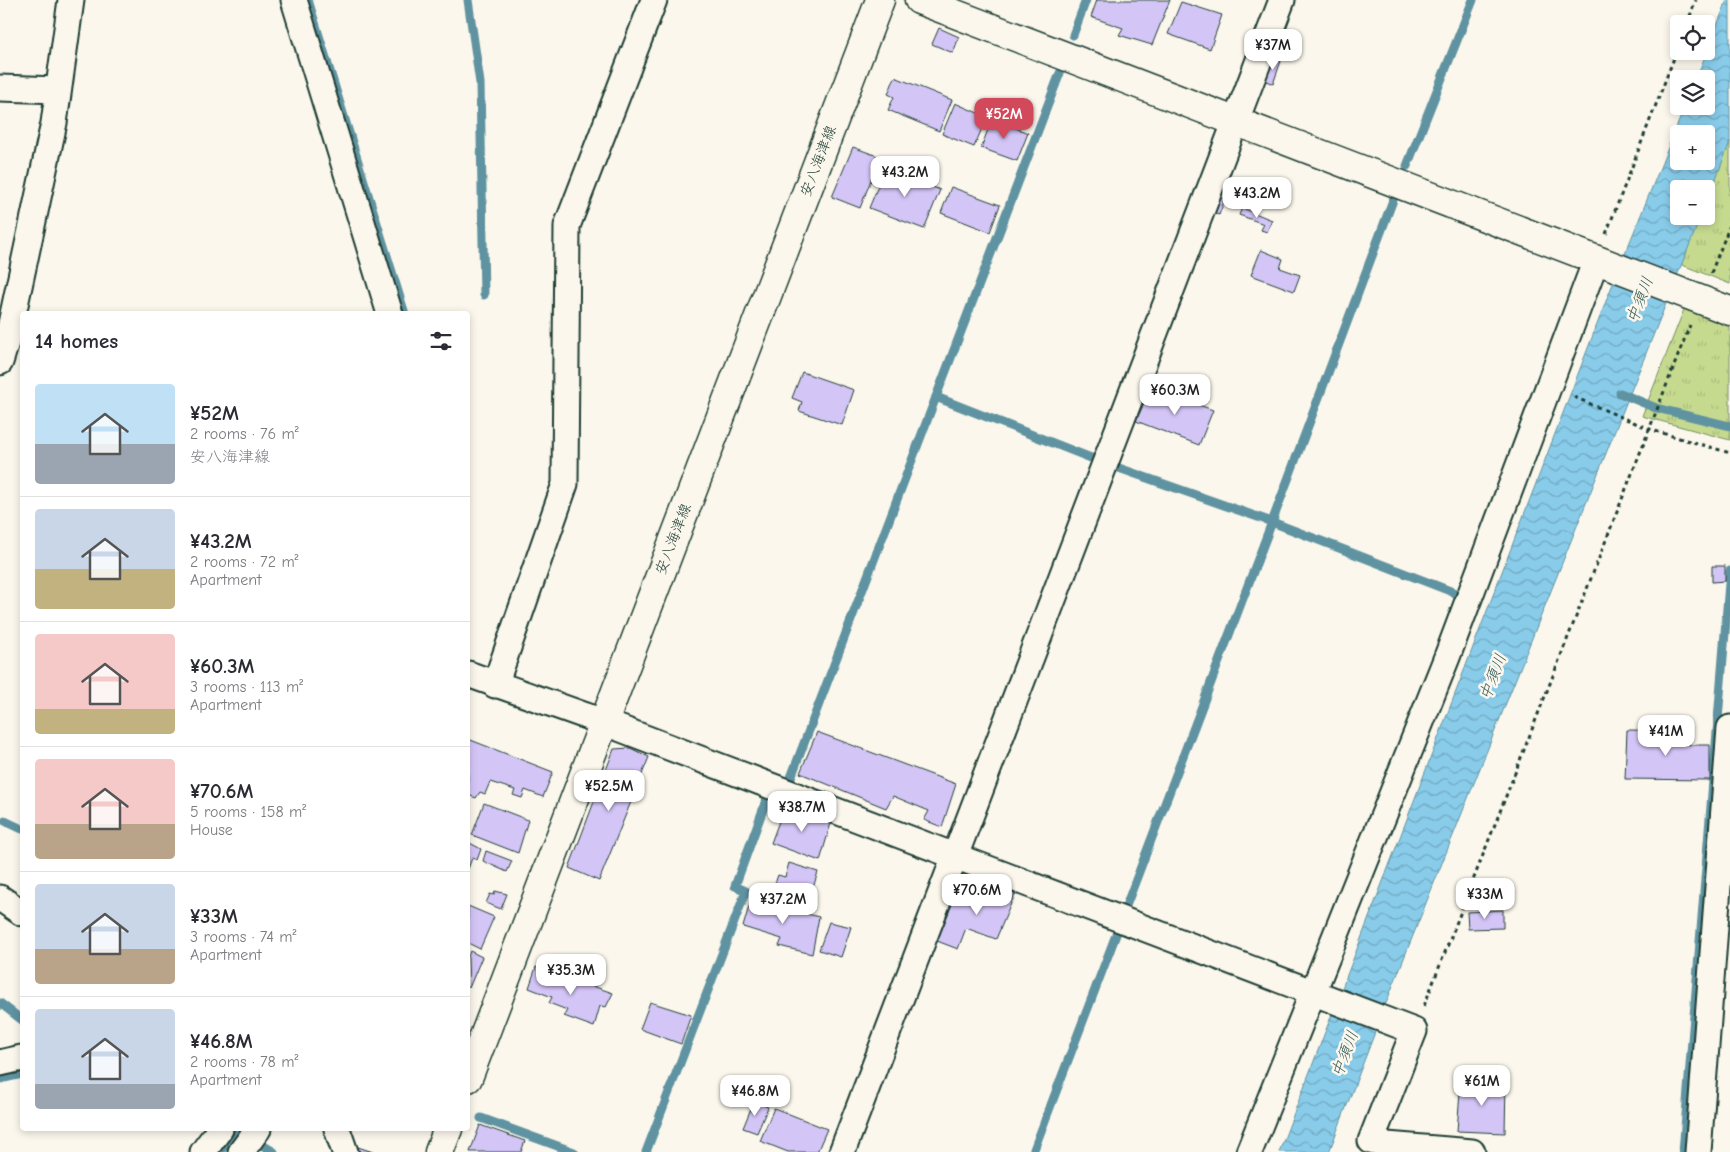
<!DOCTYPE html>
<html lang="en">
<head>
<meta charset="utf-8">
<style>
	:root { --surface:#fff; --page:#f7f7f7; --text:#2b2b33; --muted:#7c7c81; --line:#e1e1e2; --accent:#d1495b }
	body { margin:0; font-family:"Comic Neue","Klee One",sans-serif; background:var(--page); color:var(--text); height:100vh; display:flex; flex-direction:column; font-size:19px; white-space:nowrap }
	* { box-sizing:border-box; margin:0 }
	p { font-size:16px; color:var(--muted) }
	.icon { flex:none; width:28px; height:28px; fill:none; stroke:currentColor; stroke-width:2; stroke-linecap:round; stroke-linejoin:round }
	.map { position:relative; flex:1; overflow:hidden }
	.details { position:absolute; left:20px; top:311px; width:450px; height:820px; display:flex; flex-direction:column; background:var(--surface); border-radius:5px; box-shadow:0 2px 8px #0003 }
	.details>* { flex:none }
	.fabs { position:absolute; left:1670px; top:15px; display:grid; gap:10px }
	.fabs a { display:grid; place-items:center; width:45px; height:45px; border-radius:5px; background:var(--surface); box-shadow:0 2px 8px #0003; font-size:25px }
	.price { position:absolute; translate:-50% -42px; padding:0 11px; border-radius:10px; background:#fff; color:#222; font-size:16px; line-height:32px; filter:drop-shadow(0 1px 2px #0008) }
	.price::after { content:''; position:absolute; left:50%; top:30px; width:15px; height:11px; margin-left:-8px; background:inherit; clip-path:polygon(0 0,100% 0,50% 100%) }
	.price.on { background:var(--accent); color:#fff }
	ul { padding:0; list-style:none }
	li { display:flex; align-items:center; gap:15px; height:125px; padding:0 15px }
	li+li { border-top:1px solid var(--line) }
	li span { display:grid; place-items:center; flex:none; width:140px; height:100px; border-radius:5px; color:#555 }
	li>.icon { margin-inline-start:auto }
	span .icon { width:60px; height:60px; fill:#fffc; stroke-width:1 }
	li b { font-size:21px }
	h2 { display:flex; justify-content:space-between; align-items:center; height:60px; padding:0 15px; font-size:21px }
	.map>svg:first-child { display:block }
</style>
</head>
<body>
<div class="map">
<svg width="1730" height="1152" viewBox="0 0 1730 1152">
	<defs>
		<pattern id="grass-tufts" width="24" height="20" patternUnits="userSpaceOnUse" patternTransform="scale(1.25)"><rect width="24" height="20" fill="#c6da8f"/><path d="M3 7l-1-3M5 7V3M7 7l1-3M15 17l-1-3M17 17v-4M19 17l1-3" fill="none" stroke="#aabc7c"/></pattern>
		<pattern id="water-waves" width="16" height="10" patternUnits="userSpaceOnUse" patternTransform="scale(1.25)"><rect width="16" height="10" fill="#89ccea"/><path d="M0 5q4-4 8 0t8 0" fill="none" stroke="#6fa7be"/></pattern>
	</defs>
	<rect width="100%" height="100%" fill="#fbf7ec"/>
	<filter id="ink" filterUnits="userSpaceOnUse"><feTurbulence type="fractalNoise" baseFrequency=".02" numOctaves="2"/><feDisplacementMap in="SourceGraphic" scale="10" xChannelSelector="R" yChannelSelector="G"/><feConvolveMatrix kernelMatrix="1 2 1 2 8 2 1 2 1" color-interpolation-filters="sRGB"/></filter>
	<g filter="url(#ink)">
		<g fill="url(#grass-tufts)" stroke="#728c62">
			<polygon points="1730,141 1730,284 1680,264 1699,216 1706,216 1706,200"/>
			<polygon points="1685,307 1730,324 1730,440 1642,416"/>
		</g>
		<path fill="url(#water-waves)" stroke="#5f93a1" fill-rule="evenodd" d="M1727,0H1730V142L1706,204V189H1679V216H1701L1392,988L1329,1152H1279L1608,296L1685,106H1706V79H1696ZM1679,134H1706V161H1679Z"/>
		<g fill="none" stroke-linecap="round" stroke-linejoin="round">
			<g stroke="#5f93a1" stroke-width="9">
				<polyline points="308,0 405,314"/>
				<polyline points="468,0 480,83 484,295"/>
				<polyline points="1073,35 1086,0"/>
				<polyline points="1060,73 936,397 1091,458"/>
				<polyline points="1407,166 1473,0"/>
				<polyline points="1393,200 1272,522 1458,594"/>
				<polyline points="1620,393 1656,408 1730,426"/>
				<polyline points="1116,467 1272,522 1126,906"/>
				<polyline points="790,780 936,397"/>
				<polyline points="5,821 22,829"/>
				<polyline points="0,1003 22,1020"/>
				<polyline points="0,1079 22,1074"/>
				<polyline points="481,1118 574,1152"/>
				<polyline points="262,1145 274,1152"/>
				<polyline points="220,1152 236,1129"/>
				<polyline points="646,1152 746,891 735,886 768,796"/>
				<polyline points="1033,1152 1117,932"/>
				<polyline points="1683,1152 1730,571"/>
			</g>
		</g>
		<g fill="#d4c5f7" stroke="#1f3d34">
			<polygon points="1097,0 1170,0 1152,45 1119,35 1123,28 1091,17"/>
			<polygon points="1181,2 1222,15 1210,49 1168,34"/>
			<polygon points="939,28 959,37 953,53 932,44"/>
			<polygon points="1272,59 1281,61 1273,84 1264,80"/>
			<polygon points="895,77 952,100 939,131 888,110 894,97 888,94"/>
			<polygon points="955,103 987,117 974,147 942,134"/>
			<polygon points="992,119 1028,133 1017,161 981,148"/>
			<polygon points="853,147 880,157 860,208 832,197"/>
			<polygon points="886,167 940,190 924,229 869,208"/>
			<polygon points="951,187 1000,205 990,232 941,213"/>
			<polygon points="1220,197 1225,199 1219,215 1213,213"/>
			<polygon points="1242,208 1272,220 1267,232 1261,230 1264,224 1239,215"/>
			<polygon points="1261,250 1283,259 1280,268 1300,275 1294,291 1251,275"/>
			<polygon points="802,372 854,390 842,425 799,411 802,402 792,398"/>
			<polygon points="1151,388 1213,410 1199,445 1136,421"/>
			<polygon points="1712,566 1725,566 1725,581 1712,582"/>
			<polygon points="1627,730 1688,731 1689,745 1710,745 1710,780 1625,779"/>
			<polygon points="817,732 956,784 942,827 924,820 929,811 893,796 886,808 800,773"/>
			<polygon points="468,739 553,772 543,797 525,790 522,798 513,795 515,790 490,782 485,794 480,792 476,798 468,795"/>
			<polygon points="630,748 649,757 599,881 569,868 614,749"/>
			<polygon points="484,803 528,820 518,853 472,835"/>
			<polygon points="785,805 831,823 820,861 771,843"/>
			<polygon points="468,842 481,849 477,860 472,858 468,869"/>
			<polygon points="486,851 512,861 507,872 483,861"/>
			<polygon points="789,863 818,872 808,904 781,896 782,892 773,889 778,875 785,877"/>
			<polygon points="988,884 1015,894 996,939 966,928 958,949 937,941 955,897 979,906"/>
			<polygon points="495,891 507,894 501,909 486,903 490,894 494,895"/>
			<polygon points="751,899 819,917 812,954 779,946 782,939 743,927"/>
			<polygon points="468,906 494,917 480,949 468,943"/>
			<polygon points="1503,910 1503,928 1468,929 1467,912"/>
			<polygon points="829,922 851,927 841,957 819,950"/>
			<polygon points="470,951 482,957 469,988 468,957"/>
			<polygon points="536,967 613,993 606,1007 600,1006 594,1027 564,1016 567,1010 549,1003 552,997 529,988"/>
			<polygon points="650,1002 691,1015 681,1044 640,1029"/>
			<polygon points="1461,1079 1506,1082 1505,1133 1457,1131"/>
			<polygon points="754,1101 768,1107 757,1133 743,1128"/>
			<polygon points="774,1108 827,1129 817,1152 788,1152 760,1141"/>
			<polygon points="480,1125 525,1141 521,1152 470,1152"/>
			<polygon points="358,1147 373,1152 360,1152"/>
		</g>
		<g fill="none" stroke-linecap="round" stroke-linejoin="round">
			<g stroke="#1f3d34" stroke-width="29">
				<g id="street">
					<polyline points="294,0 390,314"/>
					<polyline points="0,88 58,90"/>
					<polyline points="0,362 9,333 54,123 71,0"/>
					<polyline points="468,674 603,722 1414,1031 1371,1141 1387,1145 1472,1152"/>
					<polyline points="495,685 565,484 567,226 654,0"/>
					<polyline points="0,898 22,913"/>
					<polyline points="0,1063 22,1058"/>
					<polyline points="337,1129 345,1152"/>
					<polyline points="203,1152 220,1129"/>
					<polyline points="241,1152 258,1129"/>
					<polyline points="842,1152 1282,0"/>
					<polyline points="1249,1152 1447,657 1596,260"/>
					<polyline points="1698,1152 1730,728"/>
				</g>
			</g>
			<g stroke="#1f3d34" stroke-width="31">
				<g id="secondary">
					<polyline points="919,0 1730,311"/>
					<polyline points="468,1078 880,0"/>
					<polyline points="439,1152 448,1129"/>
				</g>
			</g>
			<g stroke="#1f3d34" stroke-width="3" stroke-dasharray="4 4" stroke-linecap="butt">
				<polyline points="1687,24 1696,0"/>
				<polyline points="1606,234 1679,45"/>
				<polyline points="1711,273 1730,225"/>
				<polyline points="1574,397 1652,430 1730,453"/>
				<polyline points="1424,1006 1690,325"/>
			</g>
			<use href="#street" stroke="#fbf7ec" stroke-width="25"/>
			<use href="#secondary" stroke="#fbf7ec" stroke-width="28"/>
		</g>
	</g>
	<g text-anchor="middle" dominant-baseline="central" stroke-width="5" stroke-linejoin="round" paint-order="stroke">
		<g font-size="15" fill="#1f3d34" stroke="#fbf7ec">
			<text transform="translate(818 161) rotate(-69)">安八海津線</text>
			<text transform="translate(673 539) rotate(-69)">安八海津線</text>
		</g>
		<g font-size="16" font-style="italic" fill="#345a58" stroke="#fbf7ec">
			<text transform="translate(1640 300) rotate(-69)">中須川</text>
			<text transform="translate(1493 677) rotate(-69)">中須川</text>
			<text transform="translate(1345 1054) rotate(-69)">中須川</text>
		</g>
	</g>
</svg>
<div class="fabs">
<a><svg class="icon" aria-label="locate" viewBox="0 0 24 24"><circle cx="12" cy="12" r="6"/><path d="M12 2v4M12 18v4M2 12h4M18 12h4"/></svg></a>
<a><svg class="icon" aria-label="layers" viewBox="0 0 24 24"><path d="M12 4l9 5-9 5-9-5zM3 14l9 5 9-5"/></svg></a>
<a>+</a>
<a>−</a>
</div>
<b class="price" style="left:1273px;top:71px">¥37M</b>
<b class="price on" style="left:1004px;top:140px">¥52M</b>
<b class="price" style="left:905px;top:198px">¥43.2M</b>
<b class="price" style="left:1257px;top:219px">¥43.2M</b>
<b class="price" style="left:1175px;top:416px">¥60.3M</b>
<b class="price" style="left:1666px;top:757px">¥41M</b>
<b class="price" style="left:609px;top:812px">¥52.5M</b>
<b class="price" style="left:802px;top:833px">¥38.7M</b>
<b class="price" style="left:977px;top:916px">¥70.6M</b>
<b class="price" style="left:1485px;top:920px">¥33M</b>
<b class="price" style="left:783px;top:925px">¥37.2M</b>
<b class="price" style="left:571px;top:996px">¥35.3M</b>
<b class="price" style="left:1482px;top:1107px">¥61M</b>
<b class="price" style="left:755px;top:1117px">¥46.8M</b>
<section class="details">
<h2>14 homes<svg class="icon" aria-label="filters" viewBox="0 0 24 24"><path d="M4 7h16M4 17h16"/><circle cx="9" cy="7" r="2"/><circle cx="15" cy="17" r="2"/></svg></h2>
<ul>
<li><span style="background:linear-gradient(#bfe0f5 60%,#9aa5b1 0)"><svg class="icon" aria-label="home" viewBox="0 0 24 24"><path d="M3 11l9-7 9 7M6 9v11h12V9"/></svg></span><div><b>¥52M</b><p>2 rooms · 76 m²</p><p>安八海津線</p></div></li>
<li><span style="background:linear-gradient(#c9d6e8 60%,#c2b280 0)"><svg class="icon" aria-label="home" viewBox="0 0 24 24"><path d="M3 11l9-7 9 7M6 9v11h12V9"/></svg></span><div><b>¥43.2M</b><p>2 rooms · 72 m²</p><p>Apartment</p></div></li>
<li><span style="background:linear-gradient(#f6c9c9 75%,#c2b280 0)"><svg class="icon" aria-label="home" viewBox="0 0 24 24"><path d="M3 11l9-7 9 7M6 9v11h12V9"/></svg></span><div><b>¥60.3M</b><p>3 rooms · 113 m²</p><p>Apartment</p></div></li>
<li><span style="background:linear-gradient(#f6c9c9 65%,#b9a48a 0)"><svg class="icon" aria-label="home" viewBox="0 0 24 24"><path d="M3 11l9-7 9 7M6 9v11h12V9"/></svg></span><div><b>¥70.6M</b><p>5 rooms · 158 m²</p><p>House</p></div></li>
<li><span style="background:linear-gradient(#c9d6e8 65%,#b9a48a 0)"><svg class="icon" aria-label="home" viewBox="0 0 24 24"><path d="M3 11l9-7 9 7M6 9v11h12V9"/></svg></span><div><b>¥33M</b><p>3 rooms · 74 m²</p><p>Apartment</p></div></li>
<li><span style="background:linear-gradient(#c9d6e8 75%,#9aa5b1 0)"><svg class="icon" aria-label="home" viewBox="0 0 24 24"><path d="M3 11l9-7 9 7M6 9v11h12V9"/></svg></span><div><b>¥46.8M</b><p>2 rooms · 78 m²</p><p>Apartment</p></div></li>
</ul>
</section>
</div>
</body>
</html>
